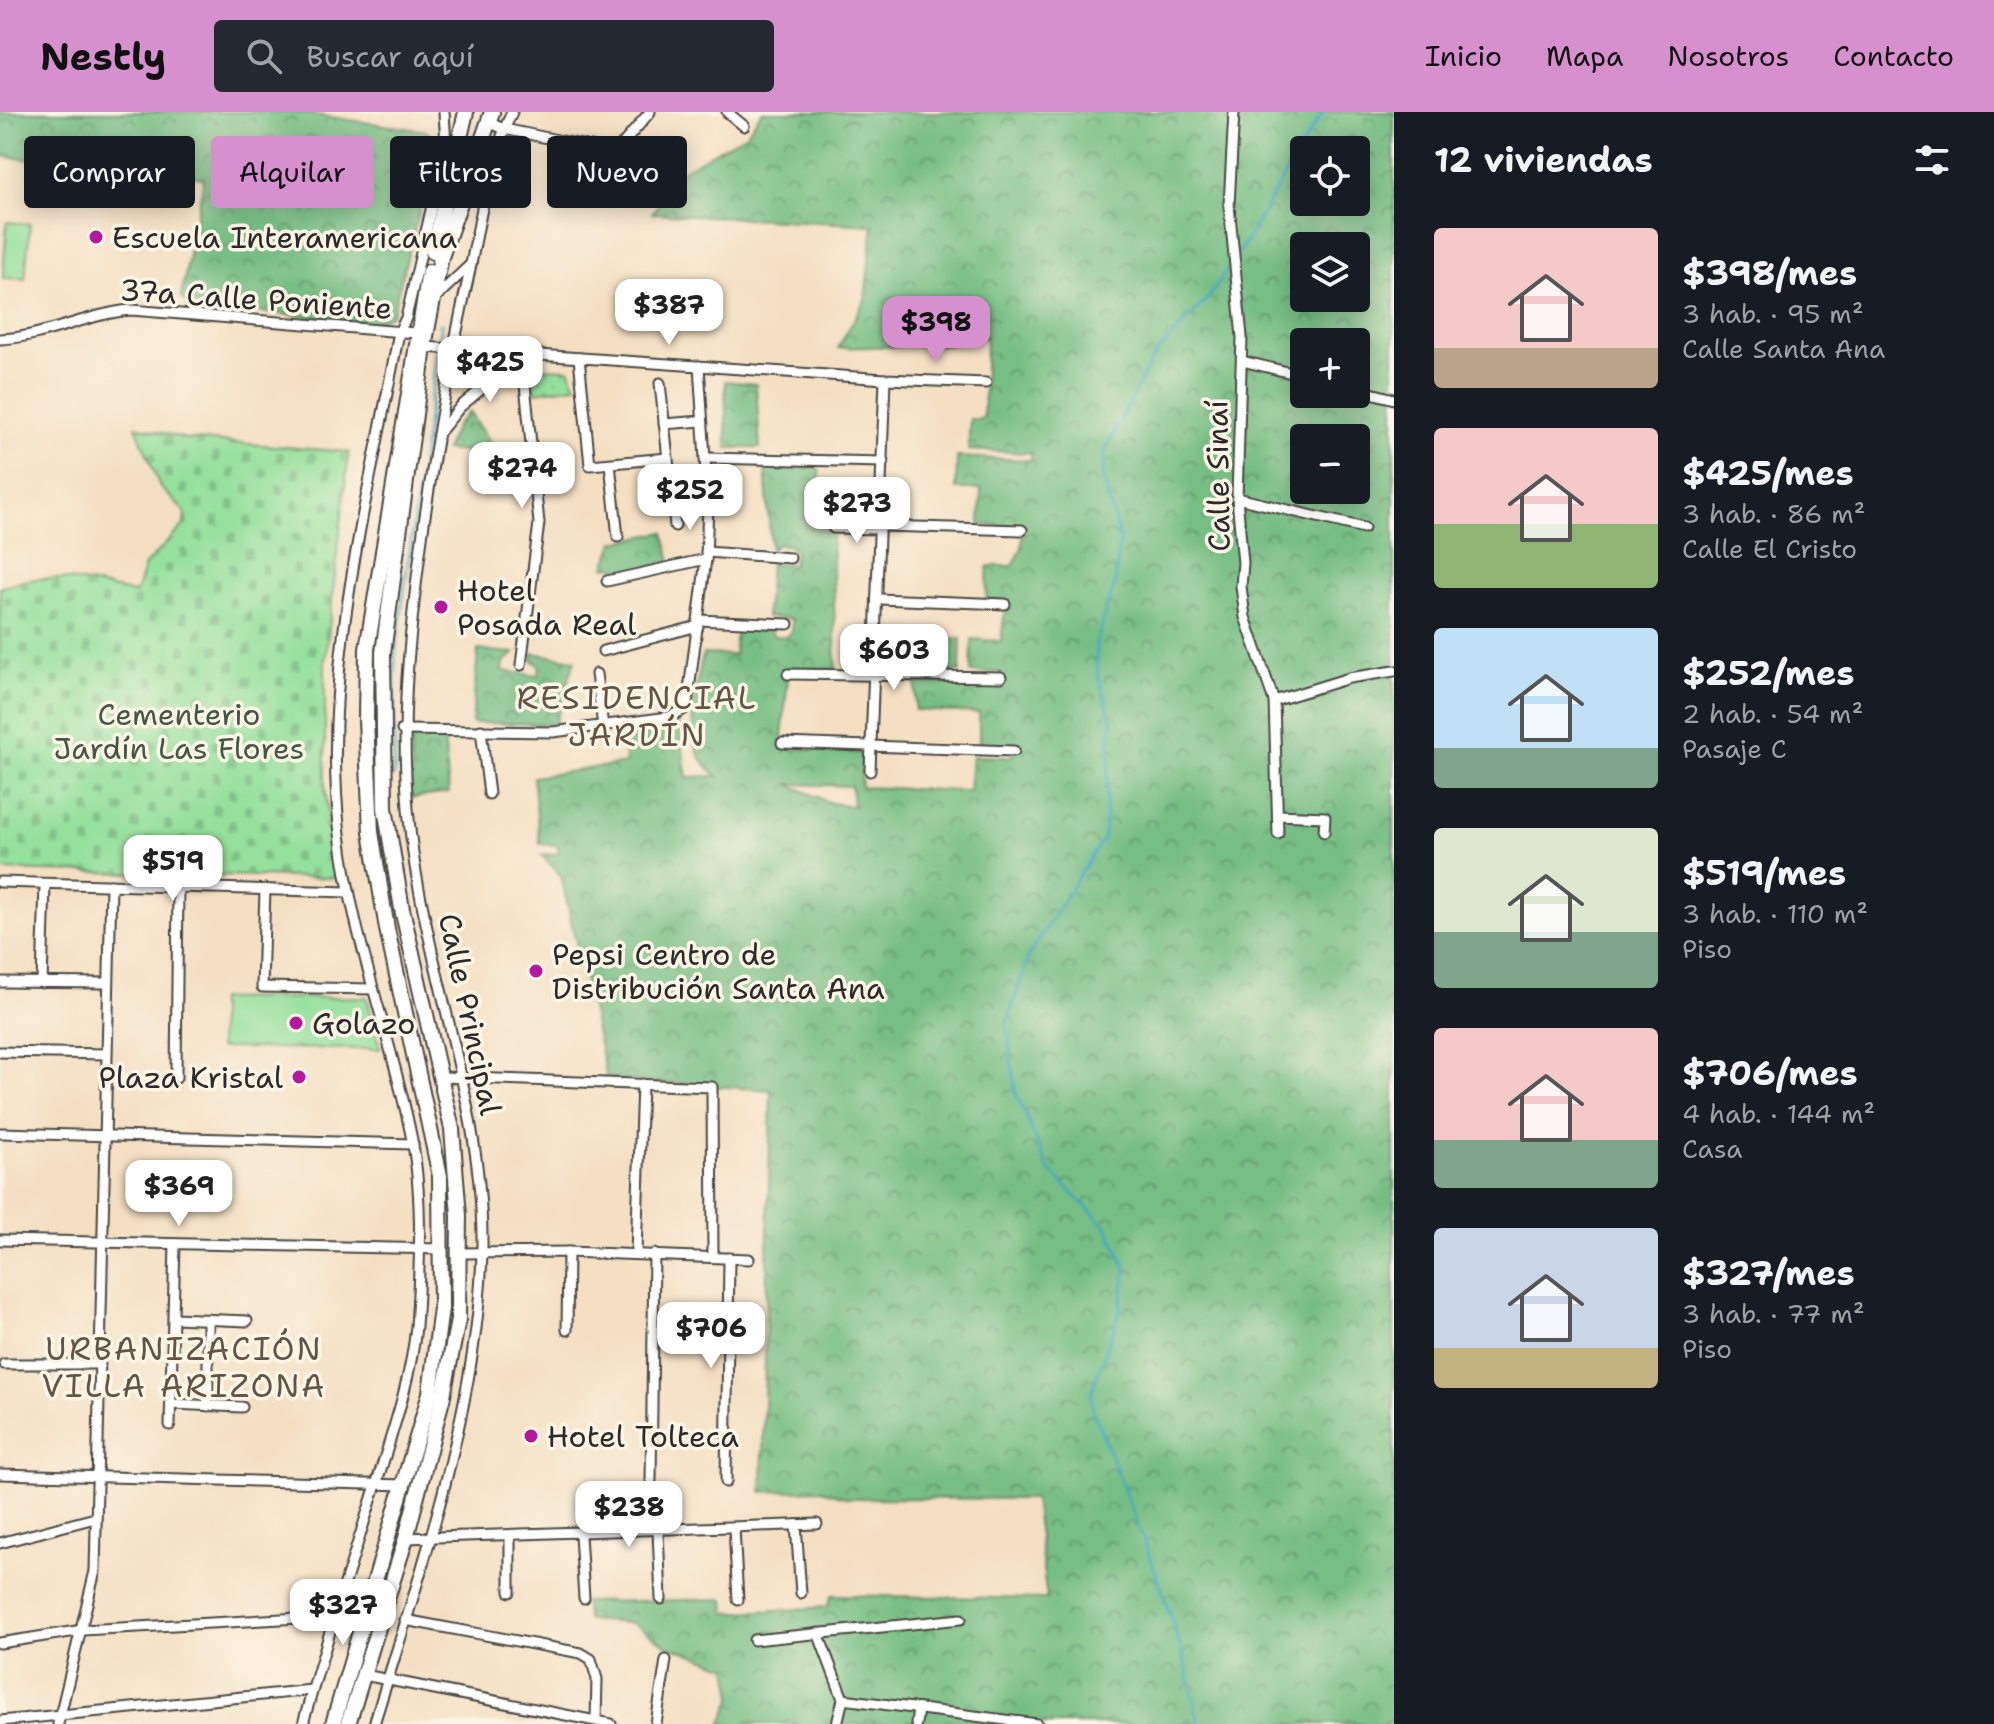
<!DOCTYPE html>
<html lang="es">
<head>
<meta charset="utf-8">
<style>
	:root { --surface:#171b24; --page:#242831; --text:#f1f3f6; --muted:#9ea1a6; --accent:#d690ce }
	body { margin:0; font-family:"Shantell Sans",sans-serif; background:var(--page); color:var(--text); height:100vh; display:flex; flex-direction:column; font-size:30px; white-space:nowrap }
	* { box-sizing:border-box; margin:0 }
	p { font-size:26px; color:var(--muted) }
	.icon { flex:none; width:44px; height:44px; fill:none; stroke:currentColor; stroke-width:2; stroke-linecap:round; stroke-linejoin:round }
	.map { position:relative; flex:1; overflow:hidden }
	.panel { display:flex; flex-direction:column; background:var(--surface); width:600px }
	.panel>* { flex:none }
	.top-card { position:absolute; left:24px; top:24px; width:760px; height:72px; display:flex; gap:16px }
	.tools { position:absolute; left:1290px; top:24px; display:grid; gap:16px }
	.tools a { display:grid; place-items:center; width:80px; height:80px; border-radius:8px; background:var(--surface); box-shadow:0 4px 20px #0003; font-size:40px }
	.price { position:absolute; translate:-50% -68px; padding:0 18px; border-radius:16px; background:#fff; color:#222; font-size:26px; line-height:52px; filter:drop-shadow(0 2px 4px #0008) }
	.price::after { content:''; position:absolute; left:50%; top:48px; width:24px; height:18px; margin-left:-12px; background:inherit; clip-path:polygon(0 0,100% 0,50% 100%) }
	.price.active { background:var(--accent); color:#111 }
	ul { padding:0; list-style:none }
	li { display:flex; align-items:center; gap:24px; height:200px; padding:0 40px }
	li span { display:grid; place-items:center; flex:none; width:224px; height:160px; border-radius:8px; color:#555 }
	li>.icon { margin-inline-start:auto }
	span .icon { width:96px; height:96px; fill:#fffc; stroke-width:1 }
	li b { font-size:34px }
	h2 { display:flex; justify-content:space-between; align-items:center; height:96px; padding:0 40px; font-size:34px }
	.tag { padding:0 28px; border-radius:8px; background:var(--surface); box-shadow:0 4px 20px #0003; font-size:28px; line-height:72px }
	.tag.active { background:var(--accent); color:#111 }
	header { display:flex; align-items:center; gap:48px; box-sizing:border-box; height:112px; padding:0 40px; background:var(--accent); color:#111 }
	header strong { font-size:38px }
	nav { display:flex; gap:44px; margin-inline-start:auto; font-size:28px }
	.search { width:560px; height:72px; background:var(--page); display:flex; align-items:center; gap:20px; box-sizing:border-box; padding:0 28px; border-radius:8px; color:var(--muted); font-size:30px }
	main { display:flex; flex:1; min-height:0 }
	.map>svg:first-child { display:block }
</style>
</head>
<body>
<header>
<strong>Nestly</strong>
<div class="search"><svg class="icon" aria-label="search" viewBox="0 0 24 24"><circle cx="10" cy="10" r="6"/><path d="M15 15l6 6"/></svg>Buscar aquí</div>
<nav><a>Inicio</a><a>Mapa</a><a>Nosotros</a><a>Contacto</a></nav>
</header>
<main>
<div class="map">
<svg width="1394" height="1612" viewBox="0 0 1394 1612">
	<defs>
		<pattern id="grass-dots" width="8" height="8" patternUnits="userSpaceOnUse" patternTransform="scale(2)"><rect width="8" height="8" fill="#94e09c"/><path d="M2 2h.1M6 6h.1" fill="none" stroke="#80c087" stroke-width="1.8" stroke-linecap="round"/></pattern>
		<pattern id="forest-crowns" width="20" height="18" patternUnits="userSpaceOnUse" patternTransform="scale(2)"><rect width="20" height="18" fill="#77be84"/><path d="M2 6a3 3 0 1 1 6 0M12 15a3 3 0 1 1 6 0" fill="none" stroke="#629b6c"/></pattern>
		<pattern id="cemetery-stones" width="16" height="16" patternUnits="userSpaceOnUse" patternTransform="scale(2)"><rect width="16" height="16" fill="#94e09c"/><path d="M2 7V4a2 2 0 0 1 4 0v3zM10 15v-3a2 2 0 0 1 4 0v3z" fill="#80c087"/></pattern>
	</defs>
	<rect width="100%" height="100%" fill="#fcf5e5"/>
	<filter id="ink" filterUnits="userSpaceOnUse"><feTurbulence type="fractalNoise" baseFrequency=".0125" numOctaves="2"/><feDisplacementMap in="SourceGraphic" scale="16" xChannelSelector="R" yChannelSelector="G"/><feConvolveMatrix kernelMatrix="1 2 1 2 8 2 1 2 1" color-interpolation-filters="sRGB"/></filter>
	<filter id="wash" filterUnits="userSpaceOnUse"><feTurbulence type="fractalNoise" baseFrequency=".006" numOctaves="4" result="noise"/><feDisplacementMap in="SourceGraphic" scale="32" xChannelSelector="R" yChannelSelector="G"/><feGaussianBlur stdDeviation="1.8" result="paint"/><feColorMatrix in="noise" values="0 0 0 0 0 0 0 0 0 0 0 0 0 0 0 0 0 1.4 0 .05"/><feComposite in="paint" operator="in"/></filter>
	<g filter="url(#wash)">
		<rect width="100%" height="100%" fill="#f4dfc2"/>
		<polygon fill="url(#grass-dots)" stroke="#608664" stroke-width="2" points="541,256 569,257 576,274 535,280 533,264"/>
		<g fill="url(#forest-crowns)" stroke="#517458" stroke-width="2" fill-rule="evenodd">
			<polygon points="0,0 295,0 426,19 435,29 436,38 392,202 371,212 189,192 181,185 204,66 0,44"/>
			<path d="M762,0H1394V1612H721L733,1585L728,1555L666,1533L633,1511L587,1508L584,1490L725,1487L726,1501L827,1495L832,1483L1047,1487L1034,1387L849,1386L821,1378L762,1380L771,978L607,967L561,764L542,743L559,741L557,733L540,732L533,665L626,651L621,618L678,610L687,665L718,664C678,637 695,583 703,542L734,543L736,516L770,518L774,524L786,525L792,518V507L766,505L770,451L793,453L795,440L788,433L777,432L771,438L765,354L819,356L824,419L832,420L836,557L789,556L781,636L862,641L861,675L969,679L972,644L1010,645L1014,639L1013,633L979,632V601L915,598L916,570L1001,571V561L971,560L972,527L1001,529L1006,488L986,487L988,454H1013L1022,436L1023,414L980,413L981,377H956L957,345L1031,348L1032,341L968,338L970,307H983L986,225L949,233L838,236L865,188L873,113L652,101L683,58L746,22ZM1304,38H1356V90H1304ZM1304,134H1356V186H1304ZM1304,230H1356V282H1304ZM1304,326H1356V378H1304ZM788,672L851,674L853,694L831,691Z"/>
			<polygon points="725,269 756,272 760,336 727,336"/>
			<polygon points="469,300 490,331 491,343 445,338 456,314"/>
			<polygon points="664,420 671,450 621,461 612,454 605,455 614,430"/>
			<polygon points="918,525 961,527 960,560 917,558"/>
			<polygon points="478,538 515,541 504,550 503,559 538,564 540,554 532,548 533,541 575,548 555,612 472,611"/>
			<polygon points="418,623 444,623 449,681 412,686 411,632"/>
		</g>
		<path fill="url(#cemetery-stones)" stroke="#608664" stroke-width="2" d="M136,314L186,327L349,340L325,551V674L336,766L0,758V476C49,456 86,472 136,481L145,453L184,413L185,400L160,375Z"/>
		<g fill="#94e09c" stroke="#608664" stroke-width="2">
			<polygon points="7,110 30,112 25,167 3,166"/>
			<polygon points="367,885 380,937 219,936 219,887"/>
		</g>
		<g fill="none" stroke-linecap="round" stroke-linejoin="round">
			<g stroke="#41a9c1" stroke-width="3">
				<path d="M1237,143C1268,97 1291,45 1324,0"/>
				<polyline points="394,664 395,545 441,212"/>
				<path d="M1199,1612C1178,1504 1133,1401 1093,1299L1091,1282L1120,1199L1126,1156L1107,1115L1049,1058L1015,979L1007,912L1029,843L1104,725L1112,608L1098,564L1096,532L1115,470L1120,428L1103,366L1105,339L1153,245L1209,185L1232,150"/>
			</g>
		</g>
	</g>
	<g filter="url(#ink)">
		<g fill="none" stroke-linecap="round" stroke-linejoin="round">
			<g stroke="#494642" stroke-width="13">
				<g id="minor">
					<polyline points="727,0 744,14"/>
					<polyline points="1234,0 1229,93 1242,225 1237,386 1243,451 1241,474 1245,505 1274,589 1278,722"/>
					<polyline points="488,10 504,17 616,40 650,0"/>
					<polyline points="435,186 471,152"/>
					<path d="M0,227C46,225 86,202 131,198L416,221"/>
					<polyline points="424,235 885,267 986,271"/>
					<polyline points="579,246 590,353 668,346"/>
					<polyline points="1242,249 1304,264"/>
					<polyline points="660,271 675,414"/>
					<polyline points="1356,277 1394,287"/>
					<polyline points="664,312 702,309"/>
					<polyline points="439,321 460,295 522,243"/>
					<polyline points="705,346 883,350"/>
					<polyline points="610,352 618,425"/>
					<polyline points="1237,386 1364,416"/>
					<polyline points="881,414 1022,418"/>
					<polyline points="833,416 881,417"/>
					<polyline points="706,440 790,446"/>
					<polyline points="607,469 706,447"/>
					<polyline points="879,487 1005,492"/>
					<polyline points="698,508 788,512"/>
					<polyline points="603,539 698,514"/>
					<polyline points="521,553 539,411 522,243"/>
					<polyline points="596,562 603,614"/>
					<polyline points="788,562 1001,565"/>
					<polyline points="1274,589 1349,566 1394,559"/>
					<polyline points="402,618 553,620 669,605 683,598 688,586 706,447 708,392 699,254"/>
					<polyline points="481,618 489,682"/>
					<polyline points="782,631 1014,639"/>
					<polyline points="870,659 885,267"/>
					<polyline points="1278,703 1325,705 1324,720"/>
					<polyline points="0,770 348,780"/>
					<polyline points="265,777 262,875 373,877"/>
					<polyline points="0,870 108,871"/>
					<polyline points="42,871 45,772"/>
					<polyline points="0,940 106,942"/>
					<polyline points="442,965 712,975 713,1145"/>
					<polyline points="176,966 178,775"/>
					<polyline points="0,1021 413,1032"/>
					<polyline points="0,1128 442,1137"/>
					<polyline points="459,1141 568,1140 749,1147"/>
					<polyline points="636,1141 642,972"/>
					<polyline points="174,1206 247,1209"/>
					<polyline points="208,1207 208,1294"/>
					<polyline points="567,1218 568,1140"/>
					<polyline points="4,1252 98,1252"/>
					<polyline points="171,1292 242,1295"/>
					<polyline points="170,1313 175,1132"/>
					<polyline points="0,1362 405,1373"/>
					<polyline points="651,1369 654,1142"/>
					<polyline points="726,1370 729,1146"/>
					<polyline points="796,1413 801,1481"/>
					<polyline points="734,1416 738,1488"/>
					<polyline points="658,1420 661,1487"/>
					<polyline points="580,1423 584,1486"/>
					<polyline points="406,1426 817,1412"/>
					<polyline points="0,1431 95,1406"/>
					<polyline points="510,1480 510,1425"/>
					<polyline points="405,1508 581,1541 591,1547 597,1567 596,1609"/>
					<polyline points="818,1521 843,1587 837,1612"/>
					<polyline points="754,1528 961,1507"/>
					<polyline points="0,1531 83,1518 336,1504"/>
					<polyline points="364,1563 611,1612"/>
					<polyline points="843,1587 1037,1612"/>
					<polyline points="0,1609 312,1578"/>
					<polyline points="58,1612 95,1459 111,773"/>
					<path d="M303,1612C325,1532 351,1452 376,1373C392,1321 411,1268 416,1214C420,1158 423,1083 412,1028C392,925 352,827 340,722C320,556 369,384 399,220L406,206L446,33L444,0"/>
					<path d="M374,1612C419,1465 479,1291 482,1138C484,1004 434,879 414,748C396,628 408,529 424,411C436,329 450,248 468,167C480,110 487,53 512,0"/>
					<polyline points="656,1612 666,1548"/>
					<polyline points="916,1612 918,1597"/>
				</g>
			</g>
			<g stroke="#494642" stroke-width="18">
				<g id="trunk">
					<polyline points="433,140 466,0"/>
					<polyline points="333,1612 430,1281 441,1196 440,1064 387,817 371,720 366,607 367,537 429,160"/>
					<polyline points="348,1612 406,1426 443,1284 458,1208 459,1104 452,1017 402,797 385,696 383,541 424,235 441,145 492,0"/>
				</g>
			</g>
			<use href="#minor" stroke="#fff" stroke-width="9"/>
			<use href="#trunk" stroke="#fff" stroke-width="14"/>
		</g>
	</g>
	<g fill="#b5179e" stroke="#fcf5e5" stroke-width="3">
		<circle cx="96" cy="125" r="8"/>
		<circle cx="441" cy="495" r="8"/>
		<circle cx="536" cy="859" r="8"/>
		<circle cx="296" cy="911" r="8"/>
		<circle cx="299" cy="965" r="8"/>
		<circle cx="531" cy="1324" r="8"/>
	</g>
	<g text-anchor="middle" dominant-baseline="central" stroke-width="7" stroke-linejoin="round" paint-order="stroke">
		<g font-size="30" fill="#2b2b2b" stroke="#fcf5e5" text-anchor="start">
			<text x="112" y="125">Escuela Interamericana</text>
			<text x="457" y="478">Hotel<tspan x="457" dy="34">Posada Real</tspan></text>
			<text x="552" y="842">Pepsi Centro de<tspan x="552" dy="34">Distribución Santa Ana</tspan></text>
			<text x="312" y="911">Golazo</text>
			<text x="283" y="965" text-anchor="end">Plaza Kristal</text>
			<text x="547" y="1324">Hotel Tolteca</text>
		</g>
		<g font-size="30" fill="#2b2b2b" stroke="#fcf5e5">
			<text transform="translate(256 187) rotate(4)">37a Calle Poniente</text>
			<text transform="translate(1218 364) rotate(-91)">Calle Sinaí</text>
			<text transform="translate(470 902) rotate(78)">Calle Principal</text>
		</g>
		<g font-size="30" fill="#455847" stroke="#fcf5e5">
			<text x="179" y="602">Cementerio<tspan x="179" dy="34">Jardín Las Flores</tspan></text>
		</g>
		<g font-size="32" letter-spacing="2" fill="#645448" stroke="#fcf5e5">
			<text x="637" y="585">RESIDENCIAL<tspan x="637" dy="37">JARDÍN</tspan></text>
			<text x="184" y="1236">URBANIZACIÓN<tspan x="184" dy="37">VILLA ARIZONA</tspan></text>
		</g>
	</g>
</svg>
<div class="tools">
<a><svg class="icon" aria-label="locate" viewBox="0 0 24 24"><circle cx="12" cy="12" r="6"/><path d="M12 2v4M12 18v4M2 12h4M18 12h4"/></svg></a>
<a><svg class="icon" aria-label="layers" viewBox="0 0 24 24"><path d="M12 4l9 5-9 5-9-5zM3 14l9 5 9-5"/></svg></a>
<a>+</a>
<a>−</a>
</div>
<b class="price" style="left:669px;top:235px">$387</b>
<b class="price active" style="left:936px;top:252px">$398</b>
<b class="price" style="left:490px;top:292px">$425</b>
<b class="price" style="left:522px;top:398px">$274</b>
<b class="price" style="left:690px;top:420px">$252</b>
<b class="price" style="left:857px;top:433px">$273</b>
<b class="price" style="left:894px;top:580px">$603</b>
<b class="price" style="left:173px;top:791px">$519</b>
<b class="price" style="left:179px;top:1116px">$369</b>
<b class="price" style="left:711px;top:1258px">$706</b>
<b class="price" style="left:629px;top:1437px">$238</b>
<b class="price" style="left:343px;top:1535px">$327</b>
<div class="top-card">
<a class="tag">Comprar</a>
<a class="tag active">Alquilar</a>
<a class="tag">Filtros</a>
<a class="tag">Nuevo</a>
</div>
</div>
<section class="panel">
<h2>12 viviendas<svg class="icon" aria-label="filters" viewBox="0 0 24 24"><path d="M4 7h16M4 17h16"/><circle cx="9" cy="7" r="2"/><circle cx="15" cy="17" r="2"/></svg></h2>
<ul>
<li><span style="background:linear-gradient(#f6c9c9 75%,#b9a48a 0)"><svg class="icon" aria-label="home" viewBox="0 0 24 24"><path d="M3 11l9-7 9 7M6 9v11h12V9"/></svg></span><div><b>$398/mes</b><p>3 hab. · 95 m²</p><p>Calle Santa Ana</p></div></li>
<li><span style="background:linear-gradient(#f6c9c9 60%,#8fb573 0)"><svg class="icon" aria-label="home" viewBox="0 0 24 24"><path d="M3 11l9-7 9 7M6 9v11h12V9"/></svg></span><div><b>$425/mes</b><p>3 hab. · 86 m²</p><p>Calle El Cristo</p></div></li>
<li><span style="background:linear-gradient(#bfe0f5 75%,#7fa58c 0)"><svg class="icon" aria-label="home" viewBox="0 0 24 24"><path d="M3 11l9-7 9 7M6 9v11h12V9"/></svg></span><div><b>$252/mes</b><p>2 hab. · 54 m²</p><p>Pasaje C</p></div></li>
<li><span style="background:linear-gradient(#dfe7d0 65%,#7fa58c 0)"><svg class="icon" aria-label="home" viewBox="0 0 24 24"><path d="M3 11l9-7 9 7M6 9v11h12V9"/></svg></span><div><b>$519/mes</b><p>3 hab. · 110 m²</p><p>Piso</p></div></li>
<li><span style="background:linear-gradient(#f6c9c9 70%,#7fa58c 0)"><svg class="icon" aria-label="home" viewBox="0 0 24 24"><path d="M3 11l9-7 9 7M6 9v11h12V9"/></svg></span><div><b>$706/mes</b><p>4 hab. · 144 m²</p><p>Casa</p></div></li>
<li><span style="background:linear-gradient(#c9d6e8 75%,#c2b280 0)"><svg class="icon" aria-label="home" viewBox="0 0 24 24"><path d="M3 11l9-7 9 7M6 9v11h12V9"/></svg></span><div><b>$327/mes</b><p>3 hab. · 77 m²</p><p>Piso</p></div></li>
</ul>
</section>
</main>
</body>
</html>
